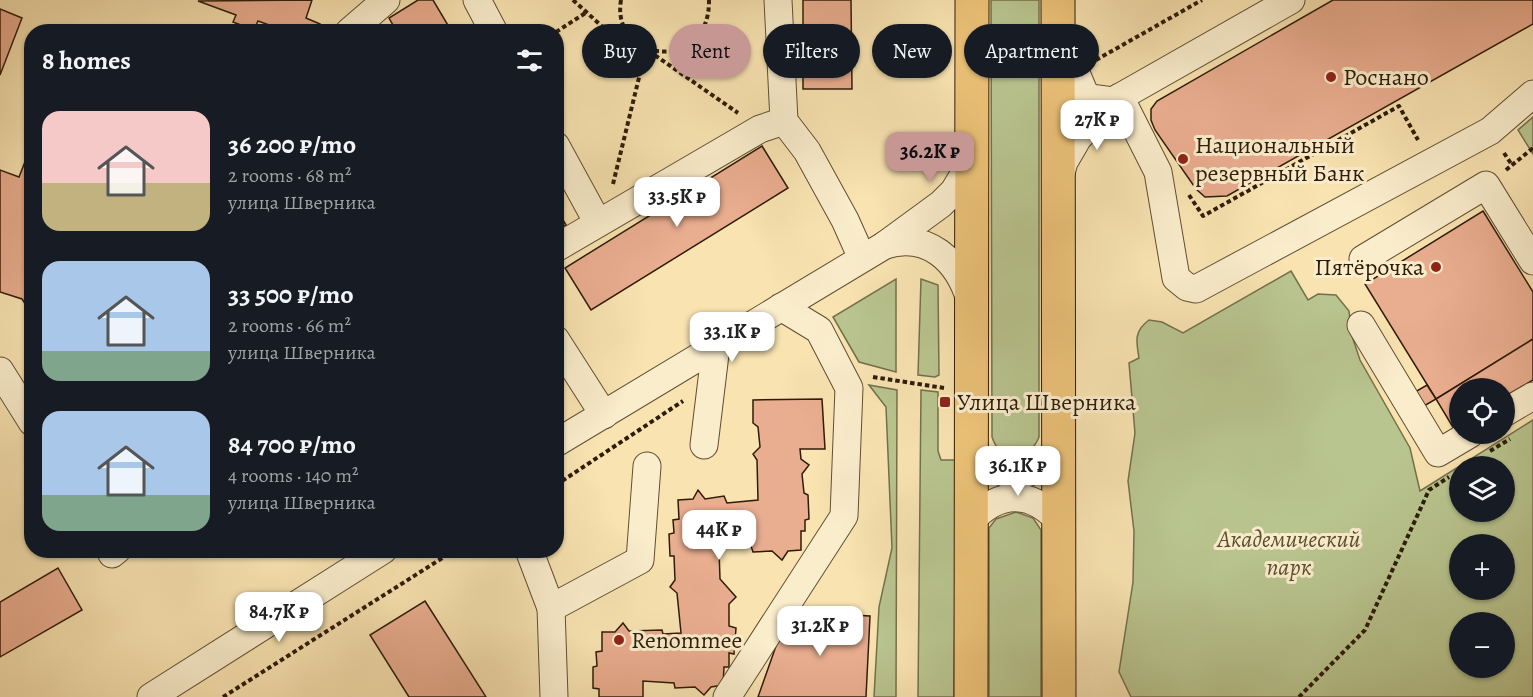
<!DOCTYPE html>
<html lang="en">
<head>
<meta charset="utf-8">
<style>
	:root { --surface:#171b24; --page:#20242c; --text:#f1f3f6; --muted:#9ea1a6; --accent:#c59692 }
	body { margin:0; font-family:Alegreya,serif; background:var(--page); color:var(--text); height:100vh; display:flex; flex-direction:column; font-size:22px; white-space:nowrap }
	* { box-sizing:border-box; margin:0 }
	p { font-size:20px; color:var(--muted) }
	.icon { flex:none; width:33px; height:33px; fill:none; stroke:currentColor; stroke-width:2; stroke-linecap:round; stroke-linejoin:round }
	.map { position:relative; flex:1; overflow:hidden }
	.details { position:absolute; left:24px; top:24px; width:540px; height:534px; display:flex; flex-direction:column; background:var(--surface); border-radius:24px; box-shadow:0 2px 4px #0004 }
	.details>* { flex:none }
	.banner { position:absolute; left:582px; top:24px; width:570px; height:54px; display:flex; gap:12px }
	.controls { position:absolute; left:1449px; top:378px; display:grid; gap:12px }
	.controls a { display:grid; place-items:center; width:66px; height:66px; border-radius:50%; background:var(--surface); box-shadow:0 2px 4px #0004; font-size:30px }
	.price { position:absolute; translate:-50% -51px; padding:0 14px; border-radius:12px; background:#fff; color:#222; font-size:20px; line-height:39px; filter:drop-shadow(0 2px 3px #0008) }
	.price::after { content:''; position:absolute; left:50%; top:36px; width:18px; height:14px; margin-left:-9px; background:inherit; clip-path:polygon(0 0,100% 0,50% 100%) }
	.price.active { background:var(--accent); color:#111 }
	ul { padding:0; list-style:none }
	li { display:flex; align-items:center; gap:18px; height:150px; padding:0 18px }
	li span { display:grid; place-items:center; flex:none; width:168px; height:120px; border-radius:18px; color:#555 }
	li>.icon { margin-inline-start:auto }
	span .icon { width:72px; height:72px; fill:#fffc; stroke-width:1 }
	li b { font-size:26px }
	h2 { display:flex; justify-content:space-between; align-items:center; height:72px; padding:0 18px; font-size:26px }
	.pill { padding:0 21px; border-radius:27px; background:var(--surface); box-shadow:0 2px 4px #0004; font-size:21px; line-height:54px }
	.pill.active { background:var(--accent); color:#111 }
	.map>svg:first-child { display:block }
</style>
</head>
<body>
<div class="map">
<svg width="1533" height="697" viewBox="0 0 1533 697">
	<rect width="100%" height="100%" fill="#f8e3b1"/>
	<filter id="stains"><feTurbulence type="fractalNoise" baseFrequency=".00333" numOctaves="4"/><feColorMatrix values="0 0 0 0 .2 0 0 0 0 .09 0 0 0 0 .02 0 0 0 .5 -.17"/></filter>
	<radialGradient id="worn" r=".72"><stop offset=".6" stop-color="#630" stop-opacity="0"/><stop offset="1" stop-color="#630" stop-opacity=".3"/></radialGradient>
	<g fill="#b9c58f" stroke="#74704c" stroke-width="1.5" fill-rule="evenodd">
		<path d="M991,0H1039V437C1030,461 1000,463 992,437Z"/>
		<polygon points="1533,117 1533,154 1518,130"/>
		<path d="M1291,271L1308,300L1318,294L1336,295L1349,311L1352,336L1360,360L1410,448L1420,491L1533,420V697H1131L1119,672L1133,582L1134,531L1128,481L1135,433L1129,363L1139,358C1136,341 1134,331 1149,320L1162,322L1183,333ZM1460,466H1504V512H1460ZM1460,544H1504V590H1460ZM1460,622H1504V668H1460Z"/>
		<polygon points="896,279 896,372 859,362 833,317"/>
		<polygon points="921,279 938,285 939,375 935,377 918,375"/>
		<polygon points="869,385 897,390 896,697 874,697 879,607 892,548 886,407"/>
		<polygon points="921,390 938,392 938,451 941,460 956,460 954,697 918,697"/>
		<polygon points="1016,512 1033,518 1041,530 1041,697 989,697 989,528 996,519"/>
	</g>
	<g fill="#e9ad8f" stroke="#2e1c09" stroke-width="1.5">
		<polygon points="312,0 306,18 320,24 317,32 266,32 269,25 258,21 254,30 233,22 236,15 198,1"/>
		<polygon points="418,0 433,0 452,32 397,32 389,18"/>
		<polygon points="803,0 851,0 852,89 803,89"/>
		<polygon points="1333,0 1533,0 1533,24 1227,196 1205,197 1196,189 1155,130 1151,120 1151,109 1157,101"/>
		<polygon points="0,9 22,18 0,75"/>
		<polygon points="32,144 32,314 22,299 0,292 0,170 19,177"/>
		<polygon points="762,146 788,188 591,310 565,268"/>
		<polygon points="556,208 566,225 556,230"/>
		<polygon points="1483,211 1533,292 1533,339 1436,399 1365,284"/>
		<polygon points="1533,339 1533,380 1504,397 1504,388 1460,388 1460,425 1454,429 1436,399"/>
		<polygon points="1427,385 1436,399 1424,406 1415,392"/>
		<polygon points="822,399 825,449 800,449 801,459 809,465 802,474 804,493 808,495 809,519 805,520 805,531 801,531 801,550 788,551 782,560 772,551 753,552 751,546 719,549 720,579 736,597 729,604 729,626 736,628 734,654 729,653 729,667 724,667 723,685 711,687 704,695 695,687 675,688 674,683 643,681 643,697 599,697 599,689 593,688 593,667 597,666 596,652 602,651 602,632 615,632 623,623 629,631 662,630 663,634 681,633 677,593 670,587 675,580 674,556 670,556 669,534 674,533 673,520 679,519 678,500 693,499 698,490 705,499 724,496 727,503 758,500 757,460 753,454 760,447 758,427 753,423 753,400"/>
		<polygon points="58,568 82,610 0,657 0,602"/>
		<polygon points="425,601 486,697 409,697 370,635"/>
		<polygon points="788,612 870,616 866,697 758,697"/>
	</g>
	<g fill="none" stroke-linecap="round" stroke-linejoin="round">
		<g stroke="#604e33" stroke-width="29">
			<g id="minor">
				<polyline points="477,0 494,32"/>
				<polyline points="778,0 784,121 807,151 845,220 862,258"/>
				<polyline points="349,32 386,0"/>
				<polyline points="1062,40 1084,92 1090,98 1113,101"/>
				<polyline points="1120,97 1158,172 1176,278 1187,287 1196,289 1490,131 1533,94"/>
				<polyline points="556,146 598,223"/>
				<polyline points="1060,177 1064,162 1078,138 1113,101 1291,0"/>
				<path d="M885,245C928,232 958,260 970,300"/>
				<polyline points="556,248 760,129 784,121"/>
				<polyline points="1363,259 1486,185 1533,261"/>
				<polyline points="1361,325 1438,453 1470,434"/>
				<polyline points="556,340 604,415"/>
				<polyline points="0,371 32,422"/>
				<polyline points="1504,413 1533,396"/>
				<polyline points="556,443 885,245 941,204 954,191 964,174 970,154"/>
				<polyline points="704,445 716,346"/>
				<path d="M973,449C999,484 1036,483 1059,446"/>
				<path d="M971,521C999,490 1031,490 1059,521"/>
				<polyline points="110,550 112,554 117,550"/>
				<polyline points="529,550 551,608 640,560 647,466"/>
				<polyline points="551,608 554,697"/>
				<polyline points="151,697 383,550"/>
				<polyline points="727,697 844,516 849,388 819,330 781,307"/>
			</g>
		</g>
		<g stroke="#2e1c09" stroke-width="35">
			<g id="major">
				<polyline points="1058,0 1059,697"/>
				<polyline points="971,697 972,0"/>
			</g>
		</g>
		<g stroke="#2e1c09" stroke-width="4" stroke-dasharray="4.5 3" stroke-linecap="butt">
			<polyline points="573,0 605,29 627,33"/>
			<path d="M621,0C610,62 710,75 709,0"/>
			<polyline points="556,32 587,12"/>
			<polyline points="1096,60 1202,0"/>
			<polyline points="1504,153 1512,165"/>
			<polyline points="1506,170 1533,148"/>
			<polyline points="613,184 646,49 738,113"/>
			<polyline points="1189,195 1203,216 1399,106 1418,140"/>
			<polyline points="873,377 944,388"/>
			<polyline points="1490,451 1510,439"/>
			<polyline points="556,485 683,401"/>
			<polyline points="223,697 455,550"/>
			<polyline points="1299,697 1365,630 1429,490 1449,477"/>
		</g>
		<use href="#minor" stroke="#faedcc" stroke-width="27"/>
		<use href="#major" stroke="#ecc278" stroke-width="33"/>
	</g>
	<g fill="#8f2418" stroke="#faedcc" stroke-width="2">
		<circle cx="1331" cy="77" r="6"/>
		<circle cx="1183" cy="159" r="6"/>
		<circle cx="1436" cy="267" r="6"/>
		<rect x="939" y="396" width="12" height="12" rx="3"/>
		<circle cx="619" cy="640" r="6"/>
	</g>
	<g text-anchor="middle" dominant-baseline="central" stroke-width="6" stroke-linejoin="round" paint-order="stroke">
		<g font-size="24" fill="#2e1c09" stroke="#faedcc" text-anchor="start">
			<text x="1343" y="77">Роснано</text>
			<text x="1195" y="145">Национальный<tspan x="1195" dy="28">резервный Банк</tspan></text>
			<text x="1424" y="267" text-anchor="end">Пятёрочка</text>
			<text x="957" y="402">Улица Шверника</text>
			<text x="631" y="640">Renommee</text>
		</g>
		<g font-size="24" font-style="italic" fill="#584f31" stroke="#faedcc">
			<text x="1289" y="539">Академический<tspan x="1289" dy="28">парк</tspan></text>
		</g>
	</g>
	<rect width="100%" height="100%" filter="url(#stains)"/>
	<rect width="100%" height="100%" fill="url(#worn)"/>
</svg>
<div class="controls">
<a><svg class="icon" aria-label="locate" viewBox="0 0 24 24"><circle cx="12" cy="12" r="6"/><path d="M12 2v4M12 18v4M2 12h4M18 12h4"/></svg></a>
<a><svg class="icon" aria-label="layers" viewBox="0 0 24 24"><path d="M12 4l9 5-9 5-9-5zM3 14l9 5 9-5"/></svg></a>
<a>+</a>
<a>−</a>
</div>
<b class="price" style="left:1097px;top:151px">27K ₽</b>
<b class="price active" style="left:930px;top:183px">36.2K ₽</b>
<b class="price" style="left:677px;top:228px">33.5K ₽</b>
<b class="price" style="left:732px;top:363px">33.1K ₽</b>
<b class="price" style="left:1018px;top:497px">36.1K ₽</b>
<b class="price" style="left:719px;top:561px">44K ₽</b>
<b class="price" style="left:279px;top:643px">84.7K ₽</b>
<b class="price" style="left:820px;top:657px">31.2K ₽</b>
<div class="banner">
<a class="pill">Buy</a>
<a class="pill active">Rent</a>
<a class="pill">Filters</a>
<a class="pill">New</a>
<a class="pill">Apartment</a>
</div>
<section class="details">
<h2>8 homes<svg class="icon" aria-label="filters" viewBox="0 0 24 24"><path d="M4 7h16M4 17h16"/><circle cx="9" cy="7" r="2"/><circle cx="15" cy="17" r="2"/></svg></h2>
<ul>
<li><span style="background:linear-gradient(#f6c9c9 60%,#c2b280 0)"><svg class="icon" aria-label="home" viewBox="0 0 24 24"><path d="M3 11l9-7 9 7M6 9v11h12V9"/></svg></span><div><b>36 200 ₽/mo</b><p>2 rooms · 68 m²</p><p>улица Шверника</p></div></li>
<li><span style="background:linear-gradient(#a9c7e8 75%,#7fa58c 0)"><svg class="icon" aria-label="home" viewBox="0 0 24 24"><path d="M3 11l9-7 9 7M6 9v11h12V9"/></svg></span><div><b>33 500 ₽/mo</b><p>2 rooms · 66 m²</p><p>улица Шверника</p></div></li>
<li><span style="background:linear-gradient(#a9c7e8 70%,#7fa58c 0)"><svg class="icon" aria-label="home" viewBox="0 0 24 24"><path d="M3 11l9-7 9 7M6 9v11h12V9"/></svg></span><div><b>84 700 ₽/mo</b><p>4 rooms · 140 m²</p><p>улица Шверника</p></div></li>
</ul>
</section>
</div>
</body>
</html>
